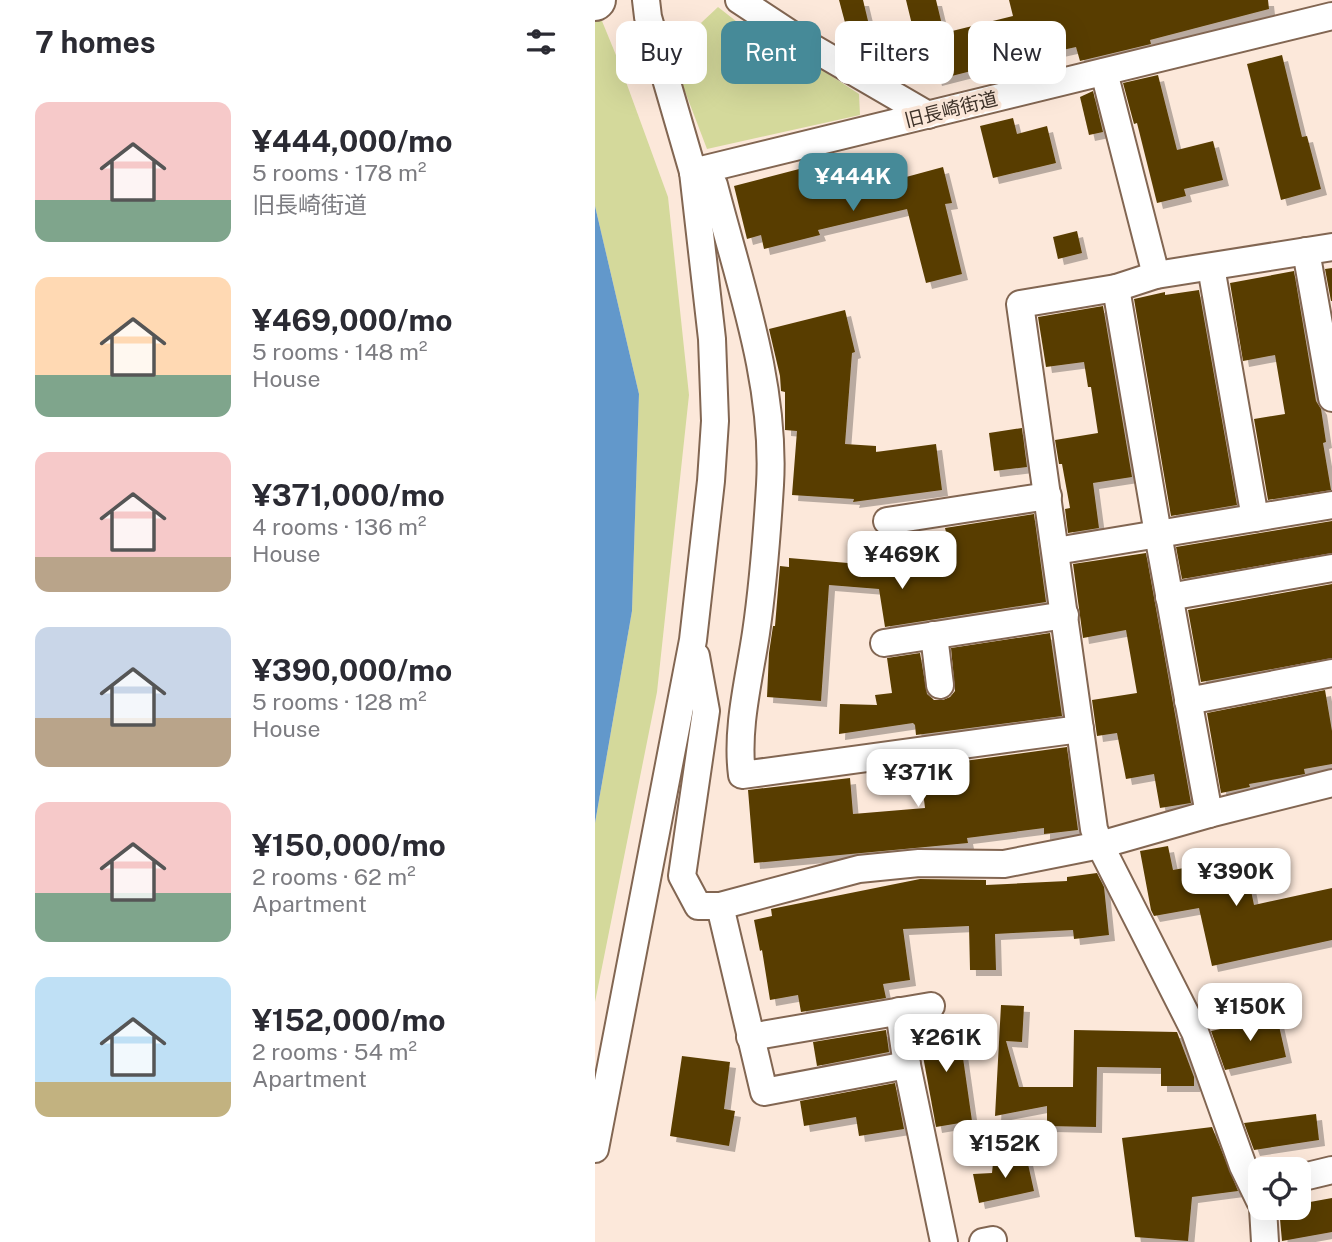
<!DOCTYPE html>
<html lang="en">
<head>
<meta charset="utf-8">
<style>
	:root { --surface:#fff; --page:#f2f2f3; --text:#2b2b33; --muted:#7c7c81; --accent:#468a98 }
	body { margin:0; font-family:"Public Sans","Noto Sans JP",sans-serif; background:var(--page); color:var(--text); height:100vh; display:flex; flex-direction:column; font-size:26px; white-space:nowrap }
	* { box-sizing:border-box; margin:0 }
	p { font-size:23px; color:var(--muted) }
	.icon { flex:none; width:38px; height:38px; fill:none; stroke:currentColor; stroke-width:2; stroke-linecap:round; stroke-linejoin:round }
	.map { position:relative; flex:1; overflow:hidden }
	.sheet { display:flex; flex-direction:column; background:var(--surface); width:595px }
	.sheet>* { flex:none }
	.banner { position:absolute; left:21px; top:21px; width:611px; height:63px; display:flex; gap:14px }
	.buttons { position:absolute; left:653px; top:1157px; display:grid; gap:14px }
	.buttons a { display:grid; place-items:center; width:63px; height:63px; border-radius:14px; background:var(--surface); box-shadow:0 7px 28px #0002; font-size:35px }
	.price { position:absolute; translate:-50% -60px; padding:0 16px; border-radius:14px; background:#fff; color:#222; font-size:23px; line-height:46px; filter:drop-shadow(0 2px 4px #0008) }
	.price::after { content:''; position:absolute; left:50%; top:42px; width:21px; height:16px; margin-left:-10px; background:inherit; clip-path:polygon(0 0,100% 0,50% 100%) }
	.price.active { background:var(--accent); color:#fff }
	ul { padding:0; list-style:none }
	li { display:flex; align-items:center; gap:21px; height:175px; padding:0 35px }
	li span { display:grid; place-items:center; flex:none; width:196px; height:140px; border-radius:14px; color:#555 }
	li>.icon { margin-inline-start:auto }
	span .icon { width:84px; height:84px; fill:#fffc; stroke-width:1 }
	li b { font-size:30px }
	h2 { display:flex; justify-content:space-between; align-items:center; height:84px; padding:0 35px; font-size:30px }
	.chip { padding:0 24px; border-radius:14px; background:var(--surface); box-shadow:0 7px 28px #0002; font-size:24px; line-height:63px }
	.chip.active { background:var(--accent); color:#fff }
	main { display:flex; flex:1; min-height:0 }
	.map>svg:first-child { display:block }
</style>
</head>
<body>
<main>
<section class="sheet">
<h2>7 homes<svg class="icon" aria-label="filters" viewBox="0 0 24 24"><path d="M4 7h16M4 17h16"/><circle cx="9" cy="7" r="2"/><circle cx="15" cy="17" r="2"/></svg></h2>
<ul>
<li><span style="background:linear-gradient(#f6c9c9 70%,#7fa58c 0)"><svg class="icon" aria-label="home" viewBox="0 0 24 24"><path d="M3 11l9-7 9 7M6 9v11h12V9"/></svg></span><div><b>¥444,000/mo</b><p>5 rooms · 178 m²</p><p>旧長崎街道</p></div></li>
<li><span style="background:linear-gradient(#ffd9b3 70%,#7fa58c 0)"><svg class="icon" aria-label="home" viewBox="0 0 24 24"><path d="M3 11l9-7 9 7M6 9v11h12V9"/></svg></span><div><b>¥469,000/mo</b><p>5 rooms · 148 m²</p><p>House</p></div></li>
<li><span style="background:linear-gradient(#f6c9c9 75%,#b9a48a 0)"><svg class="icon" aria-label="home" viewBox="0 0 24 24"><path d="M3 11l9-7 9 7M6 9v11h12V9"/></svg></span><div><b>¥371,000/mo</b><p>4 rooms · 136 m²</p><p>House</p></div></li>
<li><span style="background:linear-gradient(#c9d6e8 65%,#b9a48a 0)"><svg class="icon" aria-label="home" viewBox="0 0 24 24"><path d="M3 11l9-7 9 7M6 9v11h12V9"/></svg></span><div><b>¥390,000/mo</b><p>5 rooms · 128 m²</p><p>House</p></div></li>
<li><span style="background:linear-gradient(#f6c9c9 65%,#7fa58c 0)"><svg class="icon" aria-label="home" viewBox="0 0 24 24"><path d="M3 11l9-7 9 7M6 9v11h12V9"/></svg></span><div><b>¥150,000/mo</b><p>2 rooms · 62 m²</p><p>Apartment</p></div></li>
<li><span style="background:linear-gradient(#bfe0f5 75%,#c2b280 0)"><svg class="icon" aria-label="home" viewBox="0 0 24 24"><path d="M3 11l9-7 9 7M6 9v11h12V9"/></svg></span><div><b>¥152,000/mo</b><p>2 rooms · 54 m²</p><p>Apartment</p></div></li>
</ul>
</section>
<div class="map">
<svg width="737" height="1242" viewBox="0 0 737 1242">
	<defs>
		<filter id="shadow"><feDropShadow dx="6" dy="6" stdDeviation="0" flood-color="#0004"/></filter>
	</defs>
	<rect width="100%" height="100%" fill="#fce8da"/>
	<g fill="#d4d99b">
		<polygon points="0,4 23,60 73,197 94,395 62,692 0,1002 0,823 37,611 44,394 0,206"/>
		<polygon points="123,7 187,57 215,62 264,94 265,115 112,149 75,52"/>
	</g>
	<polygon fill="#6298cb" points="0,206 44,394 37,611 0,823"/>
	<g fill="#593d06" filter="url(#shadow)">
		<polygon points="244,0 268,0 274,25 252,30"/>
		<polygon points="311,0 341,0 349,33 418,16 414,0 673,0 674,9 555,40 556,44 485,61 481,47 414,62 417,73 391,80 388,68 341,80 338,68 328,70"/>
		<polygon points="687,55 707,137 712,136 726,189 686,200 652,64"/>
		<polygon points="563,75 582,150 618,141 628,180 589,189 591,196 562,203 542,123 539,124 528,83"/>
		<polygon points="498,91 508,132 494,135 485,97"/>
		<polygon points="418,118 422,134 452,126 461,163 398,178 385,126"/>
		<polygon points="348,167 357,203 350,204 367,274 331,283 312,209 223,230 225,235 169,249 166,235 152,239 139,186 208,168 215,196 277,182 278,186"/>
		<polygon points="482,231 487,253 463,259 458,237"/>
		<polygon points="737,268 737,301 736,301 730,269"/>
		<polygon points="699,271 721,401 726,409 731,442 728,443 736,490 673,500 659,419 690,414 680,355 648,361 635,283"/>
		<polygon points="604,290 642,505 576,516 539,299 570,292 570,295"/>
		<polygon points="508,306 537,477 498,483 504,528 473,533 470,509 475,508 467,464 464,464 460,440 503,433 496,387 493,387 489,362 451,367 443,317"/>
		<polygon points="250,310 260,352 257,353 250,444 281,446 281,452 341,444 347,490 258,502 259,499 197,495 202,431 190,430 190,392 186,391 185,376 174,329"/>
		<polygon points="427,428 432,467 399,471 394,433"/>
		<polygon points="439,514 451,602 290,627 284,589 234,585 226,701 172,697 174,653 178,626 180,626 185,566 194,567 194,558 253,563 254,549 352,536 350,528"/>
		<polygon points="737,521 737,553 587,579 581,547"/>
		<polygon points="551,553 596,803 565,808 559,774 531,779 522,733 502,736 497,700 542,693 531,630 488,638 478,564"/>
		<polygon points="737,584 737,658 606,682 593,610"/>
		<polygon points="455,633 467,716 321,735 320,725 318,723 244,734 245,704 282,705 280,695 297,693 292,658 325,653 332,694 339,700 348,700 355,697 360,691 356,648"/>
		<polygon points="730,690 737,731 737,764 709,769 710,774 654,784 655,787 626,793 612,713"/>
		<polygon points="472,747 483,830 449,834 449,828 372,838 373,843 159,863 153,790 255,778 258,814 330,808 325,767"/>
		<polygon points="573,846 578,870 649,857 659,905 737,888 737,940 617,966 604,908 559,916 556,910 545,851"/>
		<polygon points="502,873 509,887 514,935 479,939 478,930 400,934 401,970 375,970 374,926 308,929 315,980 288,984 291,998 206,1012 203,995 175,1000 167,950 165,951 159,920 177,916 176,909 325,879 391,880 391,885 472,881 472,877"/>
		<polygon points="406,1005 429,1006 427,1042 411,1041 424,1087 478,1087 479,1030 582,1032 599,1077 599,1086 566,1086 566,1068 502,1067 501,1127 452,1126 452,1106 400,1116"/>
		<polygon points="682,1017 691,1057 630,1070 616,1031"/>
		<polygon points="363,1023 377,1121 341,1127 323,1029"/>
		<polygon points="291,1030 294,1052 222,1066 218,1042"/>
		<polygon points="87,1056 135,1062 129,1109 140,1111 134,1146 75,1136"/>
		<polygon points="300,1083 309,1129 264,1136 261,1117 209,1126 205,1101"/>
		<polygon points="721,1114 724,1140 659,1150 649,1123"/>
		<polygon points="617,1127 643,1191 597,1197 593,1241 540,1237 527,1138"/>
		<polygon points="431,1155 439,1191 384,1203 378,1174 397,1173 398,1163"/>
		<polygon points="737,1198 737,1232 687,1241 684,1208 704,1208 704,1204"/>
	</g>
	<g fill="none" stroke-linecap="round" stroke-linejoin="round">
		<g stroke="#826652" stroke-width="30">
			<g id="street">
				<polyline points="144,0 211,44 333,115"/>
				<polyline points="509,72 561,275"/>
				<path d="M98,172L119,185C144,282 181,384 175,485C172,534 168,585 161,633C154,680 141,728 147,775L485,729"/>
				<polyline points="98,172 737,16"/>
				<polyline points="711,251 737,398"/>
				<polyline points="616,267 660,518"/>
				<polyline points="521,288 563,534 614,814"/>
				<polyline points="292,521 453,496"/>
				<polyline points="461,551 737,505"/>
				<polyline points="574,597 737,568"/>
				<polyline points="339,635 345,685"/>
				<polyline points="289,643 470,615"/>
				<polyline points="101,656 111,711 87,876 103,906 125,906 264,869 324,863 409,864 505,845 614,814 737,783"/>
				<polyline points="593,701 737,673"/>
				<polyline points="125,906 169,1092 312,1065"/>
				<polyline points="304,1011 312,1065 349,1242"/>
				<polyline points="155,1037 336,1006"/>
				<polyline points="0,1149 98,640 116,481 120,421 117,339 98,172 53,17 51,0"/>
				<polyline points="704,1178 737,1170"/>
				<polyline points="665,1201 648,1166 600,1032 505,845 499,829 425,304 521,288 561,275 737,247"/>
				<polyline points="668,1208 670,1242"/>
				<polyline points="388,1242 398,1240"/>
			</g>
		</g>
		<g stroke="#826652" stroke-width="42">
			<polyline id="highway" points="0,1 1,0"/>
		</g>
		<use href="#street" stroke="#fff" stroke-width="26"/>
		<use href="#highway" stroke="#fff" stroke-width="38"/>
	</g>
	<g text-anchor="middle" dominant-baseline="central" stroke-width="7" stroke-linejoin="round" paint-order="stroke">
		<g font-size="19" fill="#3f332a" stroke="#fce8da">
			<text transform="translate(356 109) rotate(-14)">旧長崎街道</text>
		</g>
	</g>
</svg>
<div class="buttons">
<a><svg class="icon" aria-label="locate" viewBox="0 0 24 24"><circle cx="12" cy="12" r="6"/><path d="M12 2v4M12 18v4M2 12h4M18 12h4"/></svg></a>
</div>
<b class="price active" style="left:258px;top:213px">¥444K</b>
<b class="price" style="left:307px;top:591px">¥469K</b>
<b class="price" style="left:323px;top:809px">¥371K</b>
<b class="price" style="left:641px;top:908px">¥390K</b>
<b class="price" style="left:655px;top:1043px">¥150K</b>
<b class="price" style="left:351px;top:1074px">¥261K</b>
<b class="price" style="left:410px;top:1180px">¥152K</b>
<div class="banner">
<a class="chip">Buy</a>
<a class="chip active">Rent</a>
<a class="chip">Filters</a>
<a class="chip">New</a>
</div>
</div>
</main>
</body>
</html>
